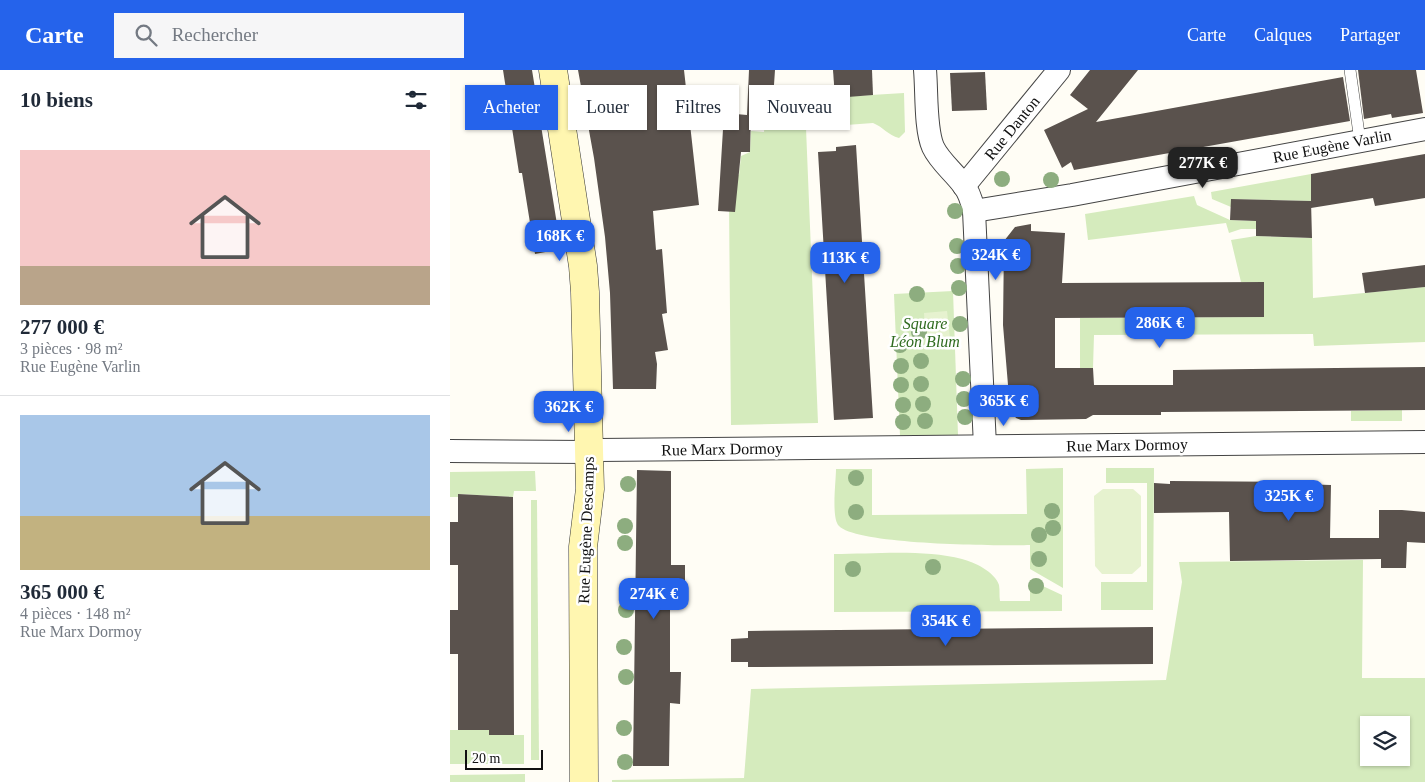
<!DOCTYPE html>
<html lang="fr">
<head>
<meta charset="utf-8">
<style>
	:root { --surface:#fff; --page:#f6f6f7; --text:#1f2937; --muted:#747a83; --line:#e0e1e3; --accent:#2563eb }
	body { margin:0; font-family:"Times New Roman",serif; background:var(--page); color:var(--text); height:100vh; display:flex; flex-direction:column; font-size:19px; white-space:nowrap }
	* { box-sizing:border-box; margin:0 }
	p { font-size:16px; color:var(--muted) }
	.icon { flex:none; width:28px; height:28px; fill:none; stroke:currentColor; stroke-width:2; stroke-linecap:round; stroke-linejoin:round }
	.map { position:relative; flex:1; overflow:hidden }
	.details { display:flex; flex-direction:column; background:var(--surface); width:450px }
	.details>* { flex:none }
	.top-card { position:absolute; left:15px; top:15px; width:475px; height:45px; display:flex; gap:10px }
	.tools { position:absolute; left:910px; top:646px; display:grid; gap:10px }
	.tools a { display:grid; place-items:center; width:50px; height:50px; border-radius:0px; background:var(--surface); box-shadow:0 1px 4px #0004; font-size:25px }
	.scale { position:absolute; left:15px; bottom:12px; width:78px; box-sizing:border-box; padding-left:5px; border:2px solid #111; border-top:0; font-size:14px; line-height:18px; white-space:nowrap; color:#111; -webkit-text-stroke:4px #fff; paint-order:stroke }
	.price { position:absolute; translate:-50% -42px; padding:0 11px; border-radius:10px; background:var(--accent); color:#fff; font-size:16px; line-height:32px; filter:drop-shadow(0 1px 2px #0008) }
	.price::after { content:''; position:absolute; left:50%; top:30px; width:15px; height:11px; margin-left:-8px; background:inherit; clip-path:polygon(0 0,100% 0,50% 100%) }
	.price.on { background:#222; color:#fff }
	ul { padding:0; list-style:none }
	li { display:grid; align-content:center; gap:10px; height:265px; padding:0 20px }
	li+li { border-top:1px solid var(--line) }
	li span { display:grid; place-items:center; height:155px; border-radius:0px; color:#555 }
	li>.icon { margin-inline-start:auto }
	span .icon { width:90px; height:90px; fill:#fffc; stroke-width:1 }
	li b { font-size:21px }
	h2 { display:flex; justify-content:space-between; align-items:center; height:60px; padding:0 20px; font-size:21px }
	.tag { padding:0 18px; border-radius:0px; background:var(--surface); box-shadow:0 1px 4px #0004; font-size:18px; line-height:45px }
	.tag.on { background:var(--accent); color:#fff }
	header { display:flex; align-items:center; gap:30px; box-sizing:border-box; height:70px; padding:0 25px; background:var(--accent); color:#fff }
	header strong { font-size:24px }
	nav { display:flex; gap:28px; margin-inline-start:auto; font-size:18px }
	.search { width:350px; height:45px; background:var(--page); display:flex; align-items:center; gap:12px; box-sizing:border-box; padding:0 18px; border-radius:0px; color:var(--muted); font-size:19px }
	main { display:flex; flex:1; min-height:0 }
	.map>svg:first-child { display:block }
</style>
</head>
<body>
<header>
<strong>Carte</strong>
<div class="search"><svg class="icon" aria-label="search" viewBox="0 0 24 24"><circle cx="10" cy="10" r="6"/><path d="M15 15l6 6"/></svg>Rechercher</div>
<nav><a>Carte</a><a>Calques</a><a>Partager</a></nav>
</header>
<main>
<section class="details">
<h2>10 biens<svg class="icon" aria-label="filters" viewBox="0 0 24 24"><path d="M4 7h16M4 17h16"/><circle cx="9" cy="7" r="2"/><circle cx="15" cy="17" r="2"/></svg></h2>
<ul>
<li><span style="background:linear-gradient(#f6c9c9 75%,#b9a48a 0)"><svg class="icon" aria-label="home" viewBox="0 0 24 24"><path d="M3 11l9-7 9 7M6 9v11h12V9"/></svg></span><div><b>277 000 €</b><p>3 pièces · 98 m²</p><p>Rue Eugène Varlin</p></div></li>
<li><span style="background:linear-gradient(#a9c7e8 65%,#c2b280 0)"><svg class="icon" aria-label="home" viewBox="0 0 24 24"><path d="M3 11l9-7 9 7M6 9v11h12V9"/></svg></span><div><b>365 000 €</b><p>4 pièces · 148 m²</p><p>Rue Marx Dormoy</p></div></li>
</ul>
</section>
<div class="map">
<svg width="975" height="712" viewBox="0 0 975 712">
	<rect width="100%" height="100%" fill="#fffdf5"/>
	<g fill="#d5ebbd" fill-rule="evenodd">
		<path d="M454,23L455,62L449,68C438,65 433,57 423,53L356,58L368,353L281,355L279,132L280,104L289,105L291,86L300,82L301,61L314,62L315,47L322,44L323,31Z"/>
		<polygon points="861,104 861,131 781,129 781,137 762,129 761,122"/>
		<polygon points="744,126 747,135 780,150 806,151 806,159 791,159 779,163 776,153 638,170 635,144"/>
		<polygon points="806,166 862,168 863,228 975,217 975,272 864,276 863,264 644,265 643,298 630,298 630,248 814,247 814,212 791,212 781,170"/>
		<polygon points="503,221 508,365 450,366 444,224"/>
		<polygon points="952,340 952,351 901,351 901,341"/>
		<path d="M613,398V518L580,499V475C550,476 407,475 389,456C381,448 386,412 386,399H422V445L577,444L576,399Z"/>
		<polygon points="656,398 704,398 703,540 651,540 651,512 697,512 697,413 656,413"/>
		<polygon points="85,401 86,421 64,421 63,427 8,424 8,427 0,427 0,402"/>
		<polygon points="81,430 87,430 89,690 81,690"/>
		<path d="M384,484C423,484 474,479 512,489C524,492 545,502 549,515C550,520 549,526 550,531H580V510L612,525V541L384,542Z"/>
		<path d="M913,490L912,608H975V712H162V710L294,708L301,619L716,610L732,512L729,492ZM919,655H951V688H919Z"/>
		<polygon points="0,660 39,660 39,665 74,665 74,694 0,694"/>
		<polygon points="75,704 75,712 0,712 0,705"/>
	</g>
	<g fill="#e6f2cf">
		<polygon points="497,241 501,277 476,278 474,243"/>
		<polygon points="653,419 683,419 691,426 691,496 682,504 652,504 645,496 644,426"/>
	</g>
	<g fill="#5a524d">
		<polygon points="53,0 82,0 111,179 85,184 72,103 69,103"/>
		<polygon points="128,0 234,0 249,135 203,141 206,180 212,179 217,243 212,244 218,280 205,282 207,294 206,319 163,319 160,223 155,167 144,88"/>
		<polygon points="299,0 325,0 322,44 298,45 301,45 300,82 291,82 285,142 268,141 274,43 297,45"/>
		<polygon points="383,0 422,0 423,25 385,28"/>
		<polygon points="640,0 688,0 646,52 893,7 900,51 624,100 621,92 612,98 594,60 638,39 620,25"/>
		<polygon points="908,0 966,0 973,43 942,48 941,44 914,49"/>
		<polygon points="535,2 537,40 502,41 500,3"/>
		<polygon points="406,75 423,348 384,350 368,82 386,81 386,77"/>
		<polygon points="975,84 975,128 925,136 923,128 861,138 861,104"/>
		<polygon points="781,129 861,131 862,168 806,166 806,151 780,150"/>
		<polygon points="581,154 581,161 615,163 612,213 814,212 814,247 605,248 605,298 643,298 644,315 723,315 723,300 975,297 975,340 711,342 711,345 643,345 636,349 571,350 566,348 560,339 553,255 554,171 565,157"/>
		<polygon points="975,195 975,217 915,223 912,203"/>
		<polygon points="187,400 221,401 221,495 235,495 235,526 220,526 220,602 231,602 230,634 220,633 219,696 183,696"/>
		<polygon points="720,411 849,412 849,414 881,415 880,468 929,468 929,440 952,440 975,442 975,473 957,472 956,498 931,498 931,489 780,491 779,442 704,443 704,413 720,414"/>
		<polygon points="8,424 63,427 64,665 39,665 39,660 8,660 8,584 0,584 0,540 8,540 8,495 0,495 0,452 8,452"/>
		<polygon points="703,557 703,594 298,597 298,592 281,592 281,569 298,568 298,561"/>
	</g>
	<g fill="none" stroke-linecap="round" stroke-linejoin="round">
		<g stroke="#444" stroke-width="12">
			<polyline id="lane" points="900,0 910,71"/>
		</g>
		<g stroke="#444" stroke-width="24">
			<g id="street">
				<path d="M475,0C477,21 475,59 483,77C490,92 505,103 514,116C520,123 522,133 524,141L535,376"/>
				<polyline points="514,116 609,0"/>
				<polyline points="524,141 622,125 975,59"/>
				<polyline points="0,381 139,382 148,380 975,372"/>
			</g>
		</g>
		<g stroke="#333" stroke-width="29">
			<polyline id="secondary" points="103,0 133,196 135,222 140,419 133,477 134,712"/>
		</g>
		<use href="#lane" stroke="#fff" stroke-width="11"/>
		<use href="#street" stroke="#fff" stroke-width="22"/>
		<use href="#secondary" stroke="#fff6b0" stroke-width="28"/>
	</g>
	<g fill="#8dad7f">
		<circle cx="552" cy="109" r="8"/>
		<circle cx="601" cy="110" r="8"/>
		<circle cx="505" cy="141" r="8"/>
		<circle cx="507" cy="176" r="8"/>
		<circle cx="508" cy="196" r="8"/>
		<circle cx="509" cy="218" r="8"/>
		<circle cx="467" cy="224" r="8"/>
		<circle cx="510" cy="254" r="8"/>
		<circle cx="469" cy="262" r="8"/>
		<circle cx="450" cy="275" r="8"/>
		<circle cx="471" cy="291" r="8"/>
		<circle cx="451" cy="296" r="8"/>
		<circle cx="513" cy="309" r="8"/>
		<circle cx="471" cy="314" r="8"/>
		<circle cx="451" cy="315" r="8"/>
		<circle cx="514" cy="329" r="8"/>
		<circle cx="473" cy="334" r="8"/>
		<circle cx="453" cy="335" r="8"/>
		<circle cx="515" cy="347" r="8"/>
		<circle cx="475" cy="351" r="8"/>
		<circle cx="453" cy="352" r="8"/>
		<circle cx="406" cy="408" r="8"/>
		<circle cx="178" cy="414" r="8"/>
		<circle cx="602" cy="441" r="8"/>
		<circle cx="406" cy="442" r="8"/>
		<circle cx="175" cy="456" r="8"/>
		<circle cx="603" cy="458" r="8"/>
		<circle cx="589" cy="465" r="8"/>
		<circle cx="175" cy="473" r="8"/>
		<circle cx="589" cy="489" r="8"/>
		<circle cx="483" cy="497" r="8"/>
		<circle cx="403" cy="499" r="8"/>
		<circle cx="586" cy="516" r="8"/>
		<circle cx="176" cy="540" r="8"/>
		<circle cx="174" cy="577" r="8"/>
		<circle cx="176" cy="607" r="8"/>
		<circle cx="174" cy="658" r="8"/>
		<circle cx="175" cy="692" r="8"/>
	</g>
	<g text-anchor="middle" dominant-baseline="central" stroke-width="5" stroke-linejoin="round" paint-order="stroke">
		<g font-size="16" fill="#111" stroke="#fff">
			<text transform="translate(562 58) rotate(-51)">Rue Danton</text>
			<text transform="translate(882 76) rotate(-11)">Rue Eugène Varlin</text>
			<text transform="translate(677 375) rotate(-1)">Rue Marx Dormoy</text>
			<text transform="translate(272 379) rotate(-1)">Rue Marx Dormoy</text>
			<text transform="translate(136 460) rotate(-88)">Rue Eugène Descamps</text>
		</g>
		<g font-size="16" font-style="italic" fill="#2f6b1f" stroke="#fff">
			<text x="475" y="253">Square<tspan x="475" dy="18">Léon Blum</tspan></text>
		</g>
	</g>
</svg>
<div class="tools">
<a><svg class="icon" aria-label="layers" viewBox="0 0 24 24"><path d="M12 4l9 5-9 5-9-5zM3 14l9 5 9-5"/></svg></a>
</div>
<div class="scale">20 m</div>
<b class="price on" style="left:753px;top:119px">277K €</b>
<b class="price" style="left:110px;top:192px">168K €</b>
<b class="price" style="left:546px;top:211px">324K €</b>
<b class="price" style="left:395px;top:214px">113K €</b>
<b class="price" style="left:710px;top:279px">286K €</b>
<b class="price" style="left:554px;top:357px">365K €</b>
<b class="price" style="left:119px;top:363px">362K €</b>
<b class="price" style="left:839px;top:452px">325K €</b>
<b class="price" style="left:204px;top:550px">274K €</b>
<b class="price" style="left:496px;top:577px">354K €</b>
<div class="top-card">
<a class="tag on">Acheter</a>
<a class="tag">Louer</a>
<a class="tag">Filtres</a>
<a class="tag">Nouveau</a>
</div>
</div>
</main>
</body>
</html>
